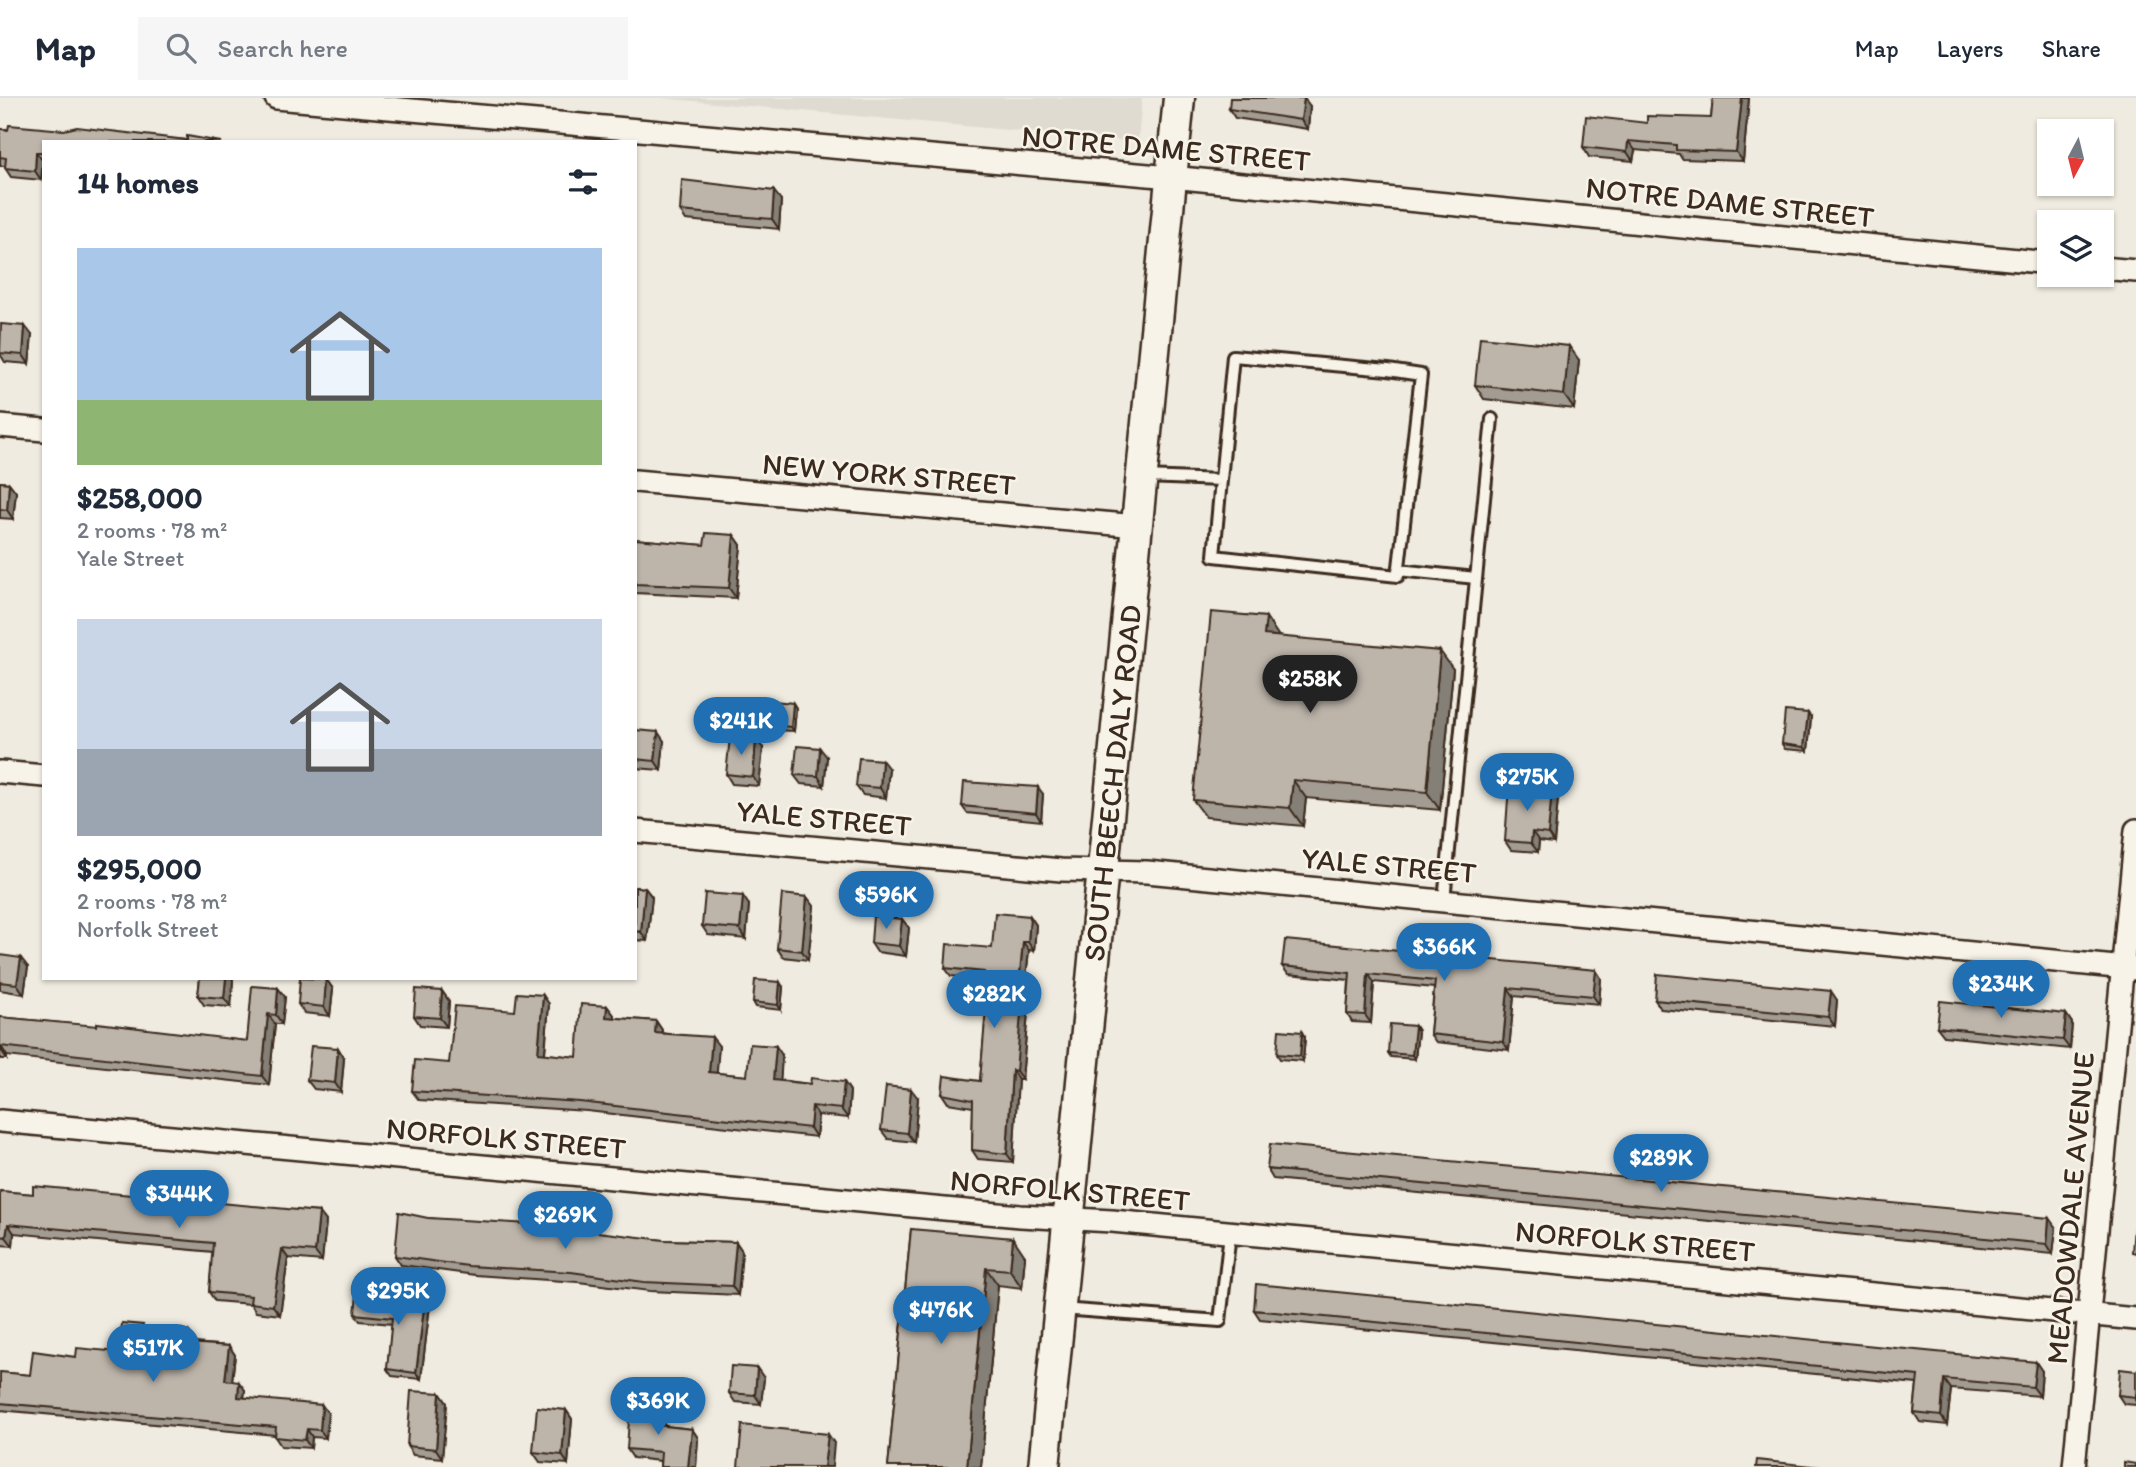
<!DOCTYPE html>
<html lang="en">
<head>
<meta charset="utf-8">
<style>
	:root { --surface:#fff; --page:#f6f6f7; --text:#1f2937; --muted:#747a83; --line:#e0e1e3; --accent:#1f6fb2 }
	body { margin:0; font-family:Itim,sans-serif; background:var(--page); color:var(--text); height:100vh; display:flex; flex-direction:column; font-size:26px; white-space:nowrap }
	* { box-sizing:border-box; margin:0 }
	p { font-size:23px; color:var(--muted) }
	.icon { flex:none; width:38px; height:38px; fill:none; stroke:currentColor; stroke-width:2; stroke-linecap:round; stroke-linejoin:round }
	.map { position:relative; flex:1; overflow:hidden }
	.sheet { position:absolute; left:42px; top:42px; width:595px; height:840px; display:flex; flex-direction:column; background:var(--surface); border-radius:0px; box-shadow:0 2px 5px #0004 }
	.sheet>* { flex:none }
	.needle { width:46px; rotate:187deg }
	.controls { position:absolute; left:2037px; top:21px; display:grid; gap:14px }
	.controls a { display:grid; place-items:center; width:77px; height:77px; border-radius:0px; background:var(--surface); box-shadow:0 2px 5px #0004; font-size:35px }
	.price { position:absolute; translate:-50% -60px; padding:0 16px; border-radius:24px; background:var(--accent); color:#fff; font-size:23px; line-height:46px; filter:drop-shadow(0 2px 4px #0008) }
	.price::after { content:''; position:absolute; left:50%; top:42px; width:21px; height:16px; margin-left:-10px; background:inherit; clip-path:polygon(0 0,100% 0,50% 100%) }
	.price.on { background:#222; color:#fff }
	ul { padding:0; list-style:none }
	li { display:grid; align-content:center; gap:14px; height:371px; padding:0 35px }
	li span { display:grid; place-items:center; height:217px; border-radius:0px; color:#555 }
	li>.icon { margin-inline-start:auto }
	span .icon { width:126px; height:126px; fill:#fffc; stroke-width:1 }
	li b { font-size:30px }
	h2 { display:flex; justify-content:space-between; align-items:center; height:84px; padding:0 35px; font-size:30px }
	header { display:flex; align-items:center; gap:42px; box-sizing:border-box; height:98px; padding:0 35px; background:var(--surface); border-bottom:2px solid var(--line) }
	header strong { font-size:33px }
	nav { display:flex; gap:38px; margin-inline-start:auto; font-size:24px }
	.search { width:490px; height:63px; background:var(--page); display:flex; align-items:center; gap:18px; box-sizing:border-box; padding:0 24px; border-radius:0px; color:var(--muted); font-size:26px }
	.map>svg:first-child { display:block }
</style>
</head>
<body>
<header>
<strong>Map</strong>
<div class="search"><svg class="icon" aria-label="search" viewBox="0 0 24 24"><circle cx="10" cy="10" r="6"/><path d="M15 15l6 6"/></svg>Search here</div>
<nav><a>Map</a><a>Layers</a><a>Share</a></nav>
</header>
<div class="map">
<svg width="2136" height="1369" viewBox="0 0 2136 1369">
	<rect width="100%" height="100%" fill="#efebe0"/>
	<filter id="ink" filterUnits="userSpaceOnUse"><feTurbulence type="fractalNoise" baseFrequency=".0143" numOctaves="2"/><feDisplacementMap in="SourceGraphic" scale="14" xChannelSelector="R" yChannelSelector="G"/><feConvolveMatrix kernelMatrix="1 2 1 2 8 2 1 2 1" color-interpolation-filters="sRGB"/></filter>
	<g filter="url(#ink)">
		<polygon fill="#e0dbd0" points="661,0 1142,0 1138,44"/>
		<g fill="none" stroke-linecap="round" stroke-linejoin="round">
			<g stroke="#3b2a1e" stroke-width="16">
				<g id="service">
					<polyline points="1145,379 1221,382 1233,258 1388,272 1421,277 1398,478 1214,458 1221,382"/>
					<polyline points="1398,472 1476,480"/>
					<polyline points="1444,802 1492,321"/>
					<polyline points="1061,1211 1220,1223 1230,1135"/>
				</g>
			</g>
			<g stroke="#3b2a1e" stroke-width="26">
				<g id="minor">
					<polyline points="276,0 1171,79 2049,165"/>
					<polyline points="2102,170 2136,173"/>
					<polyline points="0,328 44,332"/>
					<polyline points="635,383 1137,428"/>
					<polyline points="0,674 44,678"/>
					<polyline points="635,733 1061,772 1147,774 2136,871"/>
					<polyline points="0,1023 1020,1118 1112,1123 2136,1221"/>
					<polyline points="2074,1369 2136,732"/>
				</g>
			</g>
			<g stroke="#3b2a1e" stroke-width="35">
				<polyline id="secondary" points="1044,1369 1179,0"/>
			</g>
			<use href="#service" stroke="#f7f3e8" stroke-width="10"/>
			<use href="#minor" stroke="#f7f3e8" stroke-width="21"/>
			<use href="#secondary" stroke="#f7f3e8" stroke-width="30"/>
		</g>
		<g fill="#a39c92" stroke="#3b2a1e" stroke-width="2">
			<polygon points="1713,0 1749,0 1743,63 1682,61 1679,56 1635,52 1633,63 1589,59 1583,49 1647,25 1711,20"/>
			<polygon points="1310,8 1308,31 1235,20 1229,11"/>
			<polygon points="0,31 64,32 187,42 44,44 44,63 41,82 11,79 5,70 5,68 0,68"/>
			<polygon points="781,102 779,131 686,122 680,113"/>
			<polygon points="32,237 29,266 5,264 0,256 0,244"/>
			<polygon points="1579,262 1574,311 1484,301 1475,287"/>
			<polygon points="0,384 9,385 16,394 13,421 0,420"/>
			<polygon points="734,437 741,447 736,500 635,495 635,441 704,447"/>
			<polygon points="1278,537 1278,538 1453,571 1440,712 1306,700 1303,728 1206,719 1193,702"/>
			<polygon points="793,605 796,610 794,633 775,632 771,627"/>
			<polygon points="1811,619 1808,653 1785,651 1782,646"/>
			<polygon points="635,632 664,643 661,672 635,670"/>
			<polygon points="763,650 759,688 732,686 726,676"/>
			<polygon points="827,659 824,688 801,686 794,677"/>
			<polygon points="889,671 886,700 863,697 856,688"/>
			<polygon points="1552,691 1558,700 1554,745 1539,743 1538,754 1511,752 1505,743"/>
			<polygon points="1043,696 1041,723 967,715 962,708"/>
			<polygon points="635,789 645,790 652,799 647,843 635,842"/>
			<polygon points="807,799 814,808 808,862 783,859 777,850"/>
			<polygon points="749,807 746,841 708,837 702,828"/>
			<polygon points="1030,818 1036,827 1034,853 1029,852 1023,907 1028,914 1022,981 1018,981 1013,1064 978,1061 972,1052 973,1009 948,1005 942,996 980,983 988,892 983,886 984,882 951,878 945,870 992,850"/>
			<polygon points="902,821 909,830 906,858 877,854 871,845"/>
			<polygon points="0,857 28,869 24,896 0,892"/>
			<polygon points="1282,868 1601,880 1599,906 1514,898 1509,952 1436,944 1430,936 1434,890 1374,884 1371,925 1352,924 1347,916 1349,882 1288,876"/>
			<polygon points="200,880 232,880 233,882 231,909 204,907 198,898"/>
			<polygon points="326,881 333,891 330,918 304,915 298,906"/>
			<polygon points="783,889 781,912 756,909 753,904"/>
			<polygon points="278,890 285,899 282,926 275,926 269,987 7,958 7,961 0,961 0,919 247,943"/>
			<polygon points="442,893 449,903 447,929 420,927 414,918"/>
			<polygon points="1655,902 1837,902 1835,928 1661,911"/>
			<polygon points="549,906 545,956 577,959 607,908 614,917 613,920 656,923 662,932 662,935 719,948 716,975 747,978 782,957 780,982 810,986 844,984 850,993 848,1020 818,1017 816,1039 587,1013 419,1002 412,993 515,913"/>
			<polygon points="2066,916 2072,925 2070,951 1944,938 1937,929"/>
			<polygon points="1415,928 1418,933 1415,961 1391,959 1388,955"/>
			<polygon points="1305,939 1303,963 1280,961 1277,956"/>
			<polygon points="338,950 344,960 341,994 314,991 307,982"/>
			<polygon points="918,1000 914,1044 888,1041 881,1032"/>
			<polygon points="1267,1071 2056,1130 2053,1156 1273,1081"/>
			<polygon points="0,1093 33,1096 319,1114 326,1123 322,1163 288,1160 280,1217 256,1214 251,1206 215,1203 209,1194 213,1154 14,1135 13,1148 0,1147"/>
			<polygon points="428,1120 664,1142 736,1144 742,1153 738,1197 650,1193 578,1184 475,1177 401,1167 395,1158"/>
			<polygon points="911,1131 1025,1158 1022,1190 998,1187 981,1369 888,1369"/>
			<polygon points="425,1201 430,1207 421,1281 392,1278 387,1271 392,1226 360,1223 355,1216"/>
			<polygon points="1254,1212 2042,1273 2040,1298 1951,1291 1947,1327 1920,1324 1914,1315 1917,1286 1260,1221"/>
			<polygon points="145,1230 189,1234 194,1242 194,1245 229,1248 235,1257 232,1283 245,1292 244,1300 328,1315 326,1340 312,1339 311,1350 281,1348 275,1339 275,1337 0,1312 0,1274 30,1277 76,1259 119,1254"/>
			<polygon points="2136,1273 2136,1307 2124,1306 2118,1297"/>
			<polygon points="764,1280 761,1306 735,1304 729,1295"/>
			<polygon points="440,1295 447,1305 442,1360 413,1357 407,1348"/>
			<polygon points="566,1312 572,1321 568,1366 540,1364 533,1354"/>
			<polygon points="665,1318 664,1328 692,1331 698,1340 696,1369 660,1369 660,1363 633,1360 627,1351"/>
		</g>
		<g fill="#847f77" stroke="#3b2a1e" stroke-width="2">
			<polygon points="1304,0 1310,8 1308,31 1301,22"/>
			<polygon points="1742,0 1749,0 1743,63 1736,54"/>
			<polygon points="1628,43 1635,52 1633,63 1627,54"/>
			<polygon points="36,54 43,63 41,82 35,73"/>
			<polygon points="774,93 781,102 779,131 772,121"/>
			<polygon points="25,228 32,237 29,266 23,257"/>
			<polygon points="1569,248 1579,262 1574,311 1564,297"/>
			<polygon points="9,385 16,394 13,421 7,412"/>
			<polygon points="734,437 741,447 736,500 729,490"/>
			<polygon points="1266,519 1278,537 1277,555 1264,537"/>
			<polygon points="1440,553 1453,571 1440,712 1427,694"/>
			<polygon points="793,605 796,610 794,633 791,629"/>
			<polygon points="1808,615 1811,619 1808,653 1804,649"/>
			<polygon points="658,634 664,643 661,672 655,663"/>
			<polygon points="756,641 763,650 759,688 753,679"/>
			<polygon points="820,650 827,659 824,688 818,678"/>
			<polygon points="882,662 889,671 886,700 880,690"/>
			<polygon points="1293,682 1306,700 1303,728 1290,710"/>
			<polygon points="1038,689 1043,696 1041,723 1036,715"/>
			<polygon points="1552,691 1558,700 1554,745 1548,736"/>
			<polygon points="1532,734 1539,743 1538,754 1531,745"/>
			<polygon points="645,790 652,799 647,843 641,834"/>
			<polygon points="743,798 749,807 746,841 740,831"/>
			<polygon points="807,799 814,808 808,862 802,853"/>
			<polygon points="1030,818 1036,827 1034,853 1028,844"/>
			<polygon points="902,821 909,830 906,858 899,848"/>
			<polygon points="1023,844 1029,852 1023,907 1028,914 1022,981 1016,973 1017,905"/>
			<polygon points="21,860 28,869 24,896 17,886"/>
			<polygon points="1596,872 1601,880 1599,906 1593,898"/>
			<polygon points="1368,876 1374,884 1371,925 1365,917"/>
			<polygon points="226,880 232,880 233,882 231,909 224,900"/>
			<polygon points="326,881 333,891 330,918 324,909"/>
			<polygon points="780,884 783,889 781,912 778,907"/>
			<polygon points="278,890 285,899 282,926 276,917"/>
			<polygon points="1508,890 1514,898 1509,952 1503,944"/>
			<polygon points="442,893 449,903 447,929 440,920"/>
			<polygon points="1831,893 1837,902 1835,928 1828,919"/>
			<polygon points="543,897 549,906 544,964 538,955"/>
			<polygon points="607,908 614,917 613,928 606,919"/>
			<polygon points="268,916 275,926 269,987 262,978"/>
			<polygon points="2066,916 2072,925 2070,951 2063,942"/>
			<polygon points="656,923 662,932 661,944 655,935"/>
			<polygon points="1415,928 1418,933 1415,961 1412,957"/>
			<polygon points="1302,934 1305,939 1303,963 1300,958"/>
			<polygon points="712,939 719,948 716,984 709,974"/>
			<polygon points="1,948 7,958 7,961 1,952"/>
			<polygon points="776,948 782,957 780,991 773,982"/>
			<polygon points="338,950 344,960 341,994 335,985"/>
			<polygon points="1012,972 1018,981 1013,1064 1007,1056"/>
			<polygon points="844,984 850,993 848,1020 841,1011"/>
			<polygon points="911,991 918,1000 914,1044 907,1035"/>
			<polygon points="812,1008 818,1017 816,1039 810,1030"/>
			<polygon points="319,1114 326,1123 322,1163 315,1154"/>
			<polygon points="2049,1120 2056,1130 2053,1156 2047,1146"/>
			<polygon points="8,1126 14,1135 13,1148 6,1139"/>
			<polygon points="1013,1140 1025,1158 1022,1190 1010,1172"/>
			<polygon points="736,1144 742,1153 738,1197 732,1188"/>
			<polygon points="282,1151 288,1160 280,1217 273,1208"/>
			<polygon points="986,1170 998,1187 981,1369 967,1369"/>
			<polygon points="425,1201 430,1207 421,1281 416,1275"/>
			<polygon points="189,1234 194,1242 193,1253 188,1245"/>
			<polygon points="229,1248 235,1257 231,1291 225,1282"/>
			<polygon points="2036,1264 2042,1273 2040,1298 2033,1289"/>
			<polygon points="757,1270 764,1280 761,1306 755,1297"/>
			<polygon points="1944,1281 1951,1291 1947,1327 1941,1318"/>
			<polygon points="239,1284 245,1292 243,1307 238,1299"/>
			<polygon points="440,1295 447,1305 442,1360 436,1351"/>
			<polygon points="322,1307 328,1315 326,1340 320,1332"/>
			<polygon points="659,1309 665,1318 664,1337 657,1327"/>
			<polygon points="566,1312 572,1321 568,1366 562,1357"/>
			<polygon points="307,1331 312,1339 311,1350 305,1342"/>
			<polygon points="692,1331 698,1340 696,1369 688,1369"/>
			<polygon points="828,1336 834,1345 832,1369 824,1369"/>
		</g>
		<g fill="#bdb5aa" stroke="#3b2a1e" stroke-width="2">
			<polygon points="1230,0 1304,0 1301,22 1229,11"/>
			<polygon points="1713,0 1742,0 1736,54 1676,52 1676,47 1628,43 1627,54 1583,49 1586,18 1647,25 1647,18 1711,20"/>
			<polygon points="9,27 64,32 77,29 187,42 187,38 221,44 44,44 44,54 36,54 35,73 5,70 6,60 0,59 0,31 8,32"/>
			<polygon points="682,82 774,93 772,121 680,113"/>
			<polygon points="1,226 25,228 23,257 0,255"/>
			<polygon points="1480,239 1569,248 1564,297 1475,287"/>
			<polygon points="0,384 9,385 7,412 0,411"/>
			<polygon points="706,435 734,437 729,490 635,486 635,441 704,447"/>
			<polygon points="1211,514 1266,519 1264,537 1440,553 1427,694 1293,682 1290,710 1193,702"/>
			<polygon points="773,603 793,605 791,629 771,627"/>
			<polygon points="1785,613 1808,615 1804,649 1782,646"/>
			<polygon points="635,632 658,634 655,663 635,661"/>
			<polygon points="730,639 756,641 753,679 726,676"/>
			<polygon points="797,648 820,650 818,678 794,677"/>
			<polygon points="859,660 882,662 880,690 856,688"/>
			<polygon points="964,684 1038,689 1036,715 962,708"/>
			<polygon points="1509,687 1552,691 1548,736 1532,734 1531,745 1505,743"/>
			<polygon points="635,789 645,790 641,834 635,833"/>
			<polygon points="705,795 743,798 740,831 702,828"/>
			<polygon points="782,796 807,799 802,853 777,850"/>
			<polygon points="995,815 1030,818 1028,844 1023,844 1017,905 1022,905 1016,973 1012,972 1007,1056 972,1052 973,1002 942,996 944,978 980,983 988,886 983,886 984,874 945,870 947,846 992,850"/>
			<polygon points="873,818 902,821 899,848 871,845"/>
			<polygon points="1285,842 1596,872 1593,898 1508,890 1503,944 1430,936 1435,883 1368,876 1365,917 1347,916 1350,875 1282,868"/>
			<polygon points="0,857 21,860 17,886 0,884"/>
			<polygon points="1657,876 1831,893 1828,919 1655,902"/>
			<polygon points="200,880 226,880 224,900 198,898"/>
			<polygon points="300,880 326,881 324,909 298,906"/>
			<polygon points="755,882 780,884 778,907 753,904"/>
			<polygon points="252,888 278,890 276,917 268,916 262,978 1,948 0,952 0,919 97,928 97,925 247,943"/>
			<polygon points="416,891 442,893 440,920 414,918"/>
			<polygon points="517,895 543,897 538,955 577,959 581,906 607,908 606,919 656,923 655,935 712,939 709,974 747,978 750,946 776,948 773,982 810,986 811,980 844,984 841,1011 812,1008 810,1030 580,1004 412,993 415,962 449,965 455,908 515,913"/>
			<polygon points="1940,903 2066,916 2063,942 1937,929"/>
			<polygon points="1390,926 1415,928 1412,957 1388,955"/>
			<polygon points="1279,932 1302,934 1300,958 1277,956"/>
			<polygon points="311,948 338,950 335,985 307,982"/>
			<polygon points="886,988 911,991 907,1035 881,1032"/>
			<polygon points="1270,1046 2049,1120 2047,1146 1267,1071"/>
			<polygon points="33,1088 319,1114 315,1154 282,1151 273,1208 250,1205 251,1198 209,1194 213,1145 8,1126 6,1139 0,1138 0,1093 33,1096"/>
			<polygon points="399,1114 428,1120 531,1126 664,1142 736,1144 732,1188 644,1184 571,1174 468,1168 395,1158"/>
			<polygon points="2134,1129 2136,1129 2136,1155 2132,1154"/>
			<polygon points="911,1131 1013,1140 1010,1172 986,1170 967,1369 888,1369"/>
			<polygon points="1256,1186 2036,1264 2033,1289 1944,1281 1941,1318 1914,1315 1918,1278 1254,1212"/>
			<polygon points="357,1196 425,1201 416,1275 387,1271 392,1220 355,1216"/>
			<polygon points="122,1225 143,1227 142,1230 189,1234 188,1245 229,1248 225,1282 239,1284 238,1299 322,1307 320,1332 307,1331 305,1342 275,1339 276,1329 0,1305 0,1274 30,1277 33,1253 76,1259 77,1250 119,1254"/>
			<polygon points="731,1268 757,1270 755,1297 729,1295"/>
			<polygon points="2120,1271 2136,1273 2136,1299 2118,1297"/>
			<polygon points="411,1293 440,1295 436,1351 407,1348"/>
			<polygon points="630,1306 659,1309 657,1327 692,1331 688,1369 660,1369 661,1354 627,1351"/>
			<polygon points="537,1309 566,1312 562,1357 533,1354"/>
			<polygon points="742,1327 828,1336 824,1369 738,1369"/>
			<polygon points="1757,1362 1821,1369 1756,1369"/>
			<polygon points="2124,1364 2136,1366 2136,1369 2124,1369"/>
		</g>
	</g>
	<g text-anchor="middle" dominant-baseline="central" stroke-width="5" stroke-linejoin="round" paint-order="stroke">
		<g font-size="30" fill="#3b2a1e" stroke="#f7f3e8">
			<text transform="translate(1166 50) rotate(5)">NOTRE DAME STREET</text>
			<text transform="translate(1730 104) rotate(6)">NOTRE DAME STREET</text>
			<text transform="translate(889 376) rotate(5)">NEW YORK STREET</text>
			<text transform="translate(1112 685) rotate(-84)">SOUTH BEECH DALY ROAD</text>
			<text transform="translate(824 720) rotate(5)">YALE STREET</text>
			<text transform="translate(1389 767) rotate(5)">YALE STREET</text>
			<text transform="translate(506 1040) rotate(5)">NORFOLK STREET</text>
			<text transform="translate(1070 1092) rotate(5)">NORFOLK STREET</text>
			<text transform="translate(2070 1110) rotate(-85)">MEADOWDALE AVENUE</text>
			<text transform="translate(1635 1143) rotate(5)">NORFOLK STREET</text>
		</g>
	</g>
</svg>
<div class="controls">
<a><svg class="needle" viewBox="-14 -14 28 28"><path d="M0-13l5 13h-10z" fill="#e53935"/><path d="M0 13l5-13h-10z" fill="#747a83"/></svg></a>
<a><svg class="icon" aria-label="layers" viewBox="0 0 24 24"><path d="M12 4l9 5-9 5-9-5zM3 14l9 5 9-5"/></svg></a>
</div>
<b class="price on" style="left:1310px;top:617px">$258K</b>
<b class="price" style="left:741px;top:659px">$241K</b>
<b class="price" style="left:1527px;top:715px">$275K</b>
<b class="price" style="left:886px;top:833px">$596K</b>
<b class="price" style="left:1444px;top:885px">$366K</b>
<b class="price" style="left:2001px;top:922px">$234K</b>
<b class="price" style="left:994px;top:932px">$282K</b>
<b class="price" style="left:1661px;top:1096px">$289K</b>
<b class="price" style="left:179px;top:1132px">$344K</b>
<b class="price" style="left:565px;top:1153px">$269K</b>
<b class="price" style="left:398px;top:1229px">$295K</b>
<b class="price" style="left:941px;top:1248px">$476K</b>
<b class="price" style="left:153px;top:1286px">$517K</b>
<b class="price" style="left:658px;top:1339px">$369K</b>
<section class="sheet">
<h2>14 homes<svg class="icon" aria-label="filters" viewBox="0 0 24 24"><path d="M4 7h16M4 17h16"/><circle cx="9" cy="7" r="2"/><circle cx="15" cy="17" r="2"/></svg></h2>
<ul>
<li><span style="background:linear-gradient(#a9c7e8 70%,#8fb573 0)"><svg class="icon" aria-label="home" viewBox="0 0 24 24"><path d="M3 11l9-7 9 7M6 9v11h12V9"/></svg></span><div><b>$258,000</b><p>2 rooms · 78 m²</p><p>Yale Street</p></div></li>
<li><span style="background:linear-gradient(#c9d6e8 60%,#9aa5b1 0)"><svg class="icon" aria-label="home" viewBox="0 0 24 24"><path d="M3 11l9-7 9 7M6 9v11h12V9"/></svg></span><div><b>$295,000</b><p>2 rooms · 78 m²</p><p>Norfolk Street</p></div></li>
</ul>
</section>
</div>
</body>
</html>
